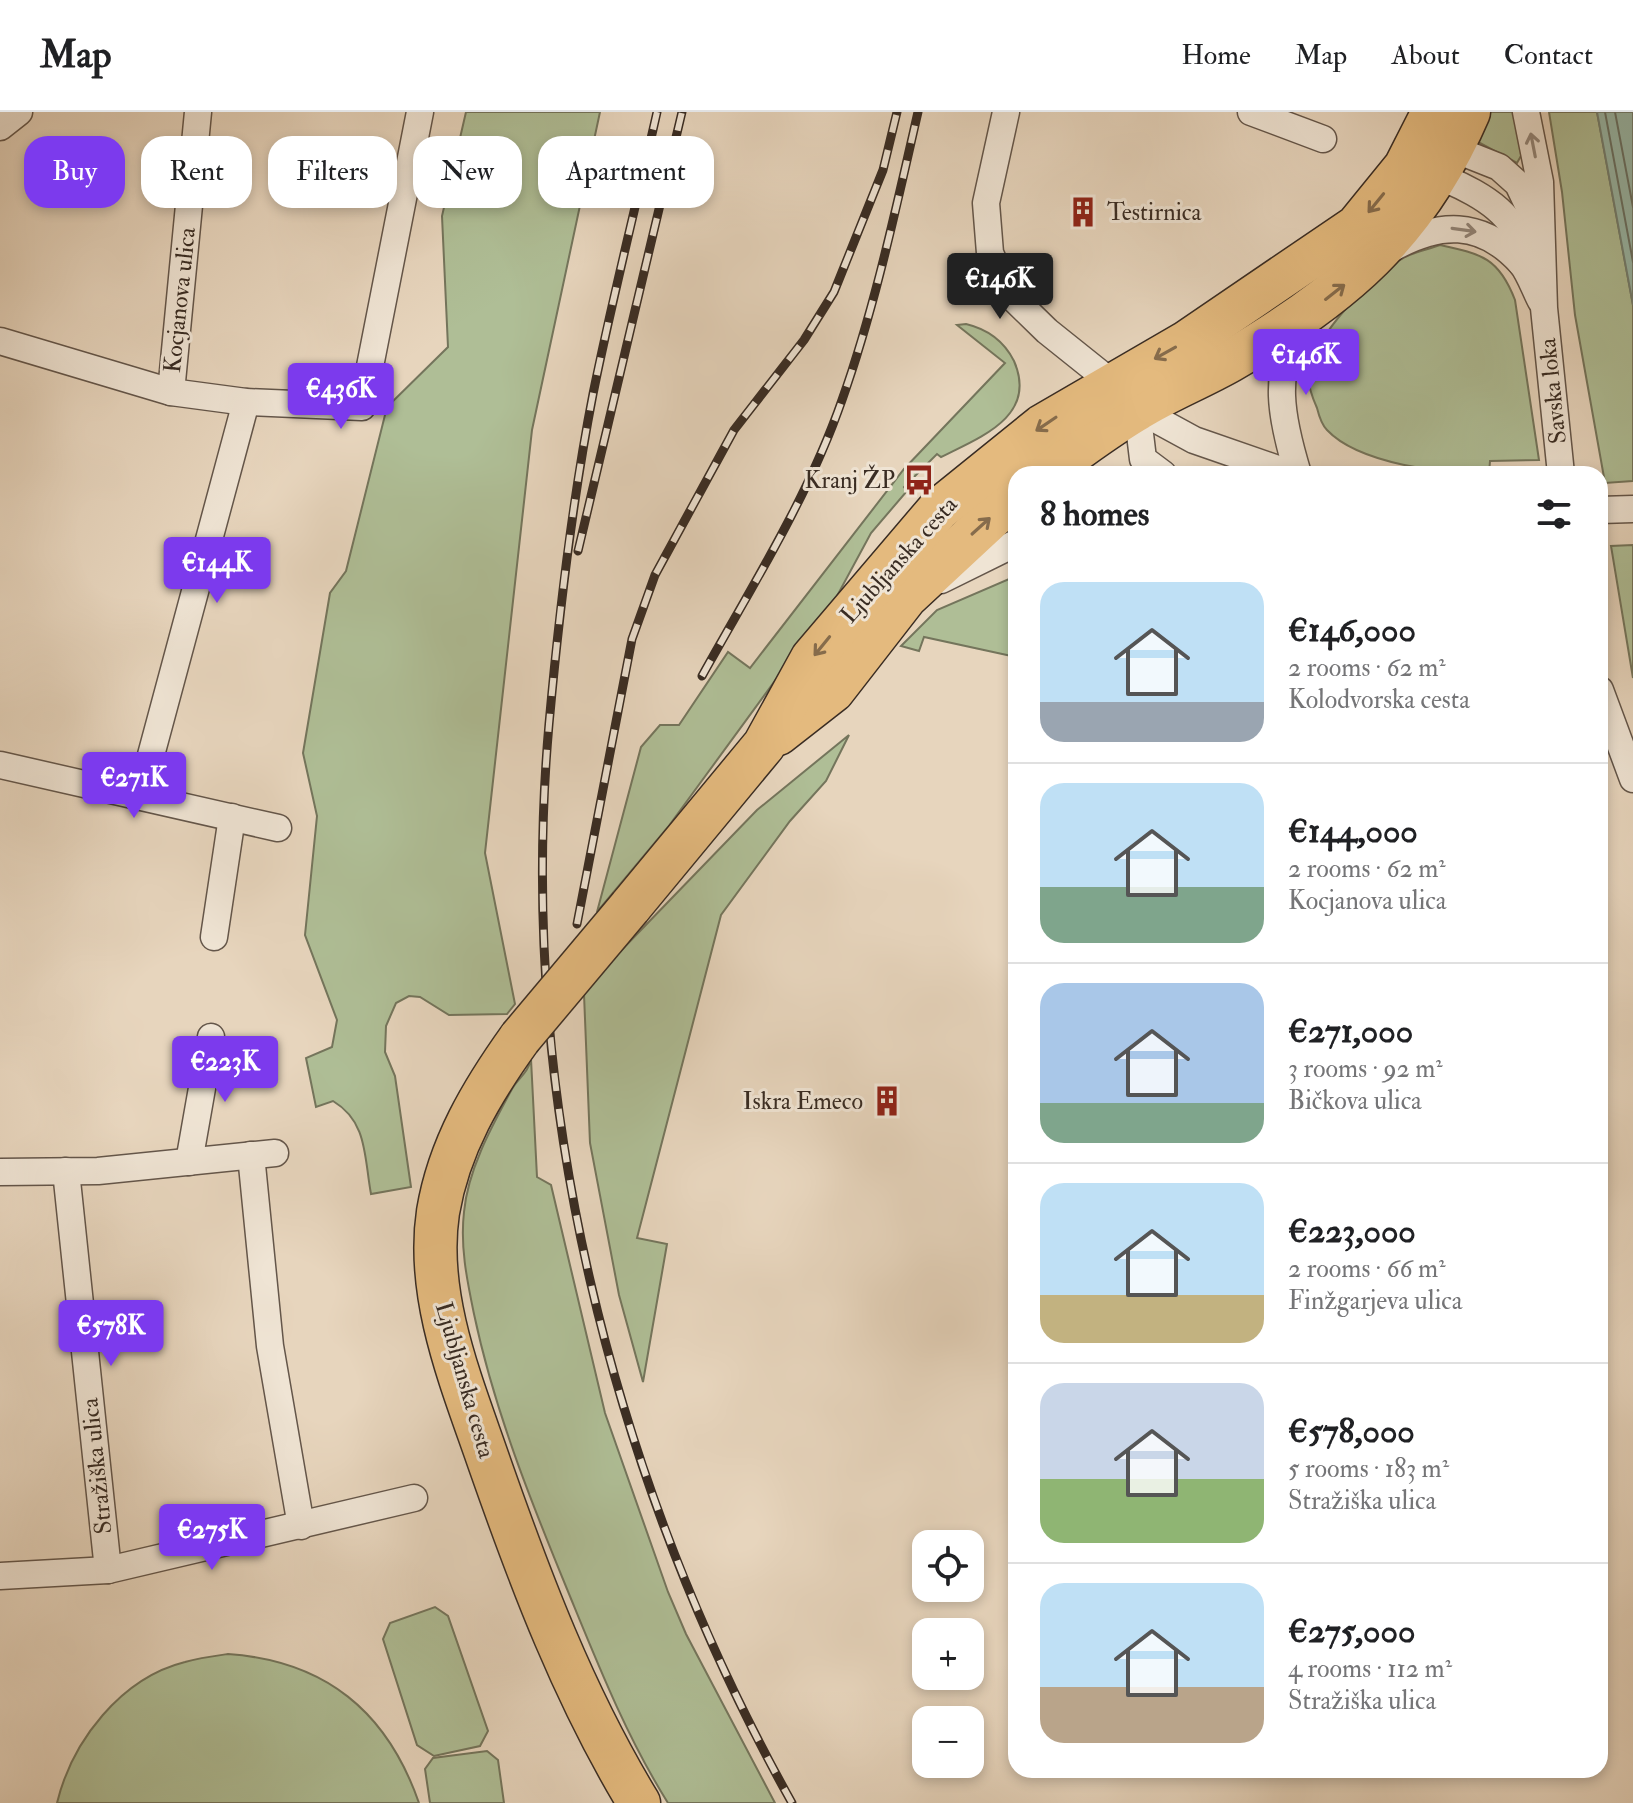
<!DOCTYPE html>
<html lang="en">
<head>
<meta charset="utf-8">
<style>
	:root { --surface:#fff; --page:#f2f2f2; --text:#202124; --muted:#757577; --line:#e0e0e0; --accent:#7c3aed }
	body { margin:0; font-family:"IM FELL Double Pica",serif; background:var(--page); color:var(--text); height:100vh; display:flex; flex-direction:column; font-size:30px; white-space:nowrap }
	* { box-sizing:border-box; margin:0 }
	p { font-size:26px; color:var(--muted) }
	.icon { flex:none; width:44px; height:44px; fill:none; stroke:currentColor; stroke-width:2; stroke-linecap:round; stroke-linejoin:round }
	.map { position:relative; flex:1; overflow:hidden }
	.side { position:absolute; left:1008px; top:354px; width:600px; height:1312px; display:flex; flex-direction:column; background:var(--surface); border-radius:24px; box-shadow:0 4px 12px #0003 }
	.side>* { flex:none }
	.hud { position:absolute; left:24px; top:24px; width:760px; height:72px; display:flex; gap:16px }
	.buttons { position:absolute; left:912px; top:1418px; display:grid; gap:16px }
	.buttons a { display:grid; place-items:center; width:72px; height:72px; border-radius:16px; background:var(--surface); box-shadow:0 4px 12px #0003; font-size:40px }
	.price { position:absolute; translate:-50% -68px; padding:0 18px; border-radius:8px; background:var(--accent); color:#fff; font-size:26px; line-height:52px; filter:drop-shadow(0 2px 4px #0008) }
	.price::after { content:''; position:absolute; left:50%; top:48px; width:24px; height:18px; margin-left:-12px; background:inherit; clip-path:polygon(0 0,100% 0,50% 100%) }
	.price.current { background:#222; color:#fff }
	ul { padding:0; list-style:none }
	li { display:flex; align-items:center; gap:24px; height:200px; padding:0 32px }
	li+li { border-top:2px solid var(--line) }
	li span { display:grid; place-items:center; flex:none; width:224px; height:160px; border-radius:24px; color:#555 }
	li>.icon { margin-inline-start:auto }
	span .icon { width:96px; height:96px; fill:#fffc; stroke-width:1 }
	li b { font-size:34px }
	h2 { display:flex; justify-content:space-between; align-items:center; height:96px; padding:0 32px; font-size:34px }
	.tag { padding:0 28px; border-radius:24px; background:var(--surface); box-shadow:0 4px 12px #0003; font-size:28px; line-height:72px }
	.tag.current { background:var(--accent); color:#fff }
	header { display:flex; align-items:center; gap:48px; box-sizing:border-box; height:112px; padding:0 40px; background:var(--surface); border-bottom:2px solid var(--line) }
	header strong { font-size:38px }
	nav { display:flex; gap:44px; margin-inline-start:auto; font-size:28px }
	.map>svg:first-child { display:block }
</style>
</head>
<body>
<header>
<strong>Map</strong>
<nav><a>Home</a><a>Map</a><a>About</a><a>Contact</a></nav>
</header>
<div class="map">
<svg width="1633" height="1691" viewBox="0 0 1633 1691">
	<rect width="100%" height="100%" fill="#e7d5bd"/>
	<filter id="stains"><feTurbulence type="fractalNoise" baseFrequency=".0025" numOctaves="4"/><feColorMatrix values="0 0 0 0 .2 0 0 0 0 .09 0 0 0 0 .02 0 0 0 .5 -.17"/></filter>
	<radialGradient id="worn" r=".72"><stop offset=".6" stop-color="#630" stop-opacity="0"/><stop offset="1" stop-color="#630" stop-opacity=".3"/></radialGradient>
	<g fill="#afbe96" stroke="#74755c" stroke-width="2">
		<path d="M466,0H600L532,318L485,741L515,892L507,902L449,903L420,885L409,884L396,891L386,914L385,940L395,964L411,1075L371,1082C364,1045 368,1010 333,989L316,995L306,946L332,935L337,908L305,823L317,704L303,641L330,481L346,459L387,295L448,235L442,104Z"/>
		<polygon points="1489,0 1515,0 1522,42 1517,51 1478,30"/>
		<polygon points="1549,0 1597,0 1633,193 1633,369 1605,371 1575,203 1562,80"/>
		<path d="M1440,133C1482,142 1499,146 1515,188L1539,348L1490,349L1489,362C1444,362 1359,352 1327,318C1322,313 1319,304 1317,296C1313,287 1307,271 1309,261C1315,222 1372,164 1405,145C1415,140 1429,137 1440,133Z"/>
		<path d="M966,212C987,217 1004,229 1014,249C1038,304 981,325 941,345L937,342L904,375L907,379L871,421L837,484L668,715L597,800L641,635L660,613H679L728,540L750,556L904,357L1005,251L957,213Z"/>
		<polygon points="1633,433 1633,566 1611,434"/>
		<polygon points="1016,464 1016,545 924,525 919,539 901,534 937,498"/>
		<polygon points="849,623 826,669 790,709 721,803 637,1126 667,1132 643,1270 619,1183 590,1031 584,882 611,849 757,698"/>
		<path d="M531,947L537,1065L551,1073L605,1301L668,1480L686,1522L775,1691H668C626,1624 597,1550 567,1477C530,1387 494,1297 474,1202C467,1168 460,1135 464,1100C468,1057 492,1014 512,977C519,965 528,961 531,947Z"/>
		<polygon points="435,1495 448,1504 488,1619 480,1634 434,1644 417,1633 383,1527 390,1511"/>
		<path d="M228,1542C325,1549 387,1599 419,1691H57C72,1629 121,1566 185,1550C199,1546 214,1544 228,1542Z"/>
		<polygon points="487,1639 498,1648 504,1691 430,1691 425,1657 433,1646"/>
	</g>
	<polygon fill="#98b9aa" stroke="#728174" stroke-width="2" points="1597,0 1633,0 1633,193"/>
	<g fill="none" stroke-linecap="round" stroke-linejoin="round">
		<g stroke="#687266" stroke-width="2">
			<polyline points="1605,0 1633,150"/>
			<polyline points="1615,0 1633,95"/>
		</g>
		<g stroke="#64564a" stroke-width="29">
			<g id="minor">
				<polyline points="1006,0 986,91 990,141 1007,180 1047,219 1112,271 1137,297 1194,328 1292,362"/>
				<polyline points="1251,0 1323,27"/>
				<polyline points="1526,0 1540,70 1544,196 1561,362"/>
				<polyline points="0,15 19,0"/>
				<polyline points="1441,32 1499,55 1518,72 1537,112"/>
				<path d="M1424,60C1453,68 1497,88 1513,115C1519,124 1519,140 1521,151"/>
				<path d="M1391,137C1438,110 1481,107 1521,151C1529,160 1535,178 1541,189"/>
				<polyline points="0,229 171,280 246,290 362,295 420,0"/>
				<polyline points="171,280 198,0"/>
				<polyline points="1137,297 1143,347 1163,362"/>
				<path d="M1298,362C1280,303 1273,264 1299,207"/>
				<polyline points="1600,398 1633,397"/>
				<polyline points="941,468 1016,431"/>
				<polyline points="1600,578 1633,667"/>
				<polyline points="0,653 278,716"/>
				<polyline points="140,684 246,290"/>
				<polyline points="214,825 232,705"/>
				<polyline points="251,1043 270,1234 301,1414"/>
				<polyline points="189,1050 211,925"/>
				<polyline points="66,1059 108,1458"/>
				<polyline points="0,1060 98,1059 275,1041"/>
				<polyline points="0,1464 108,1458 414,1386"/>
			</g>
		</g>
		<g stroke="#392c23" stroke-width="45">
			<g id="primary">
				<path d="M1042,362C1074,341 1105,316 1138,297C1167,279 1200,266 1230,249C1342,184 1417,121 1469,0"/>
				<polyline points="778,622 833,579 906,485 1016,383"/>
				<polyline points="630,795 764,633 812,546 938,398 1042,314 1185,231 1357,114 1405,55 1433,0"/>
				<path d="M520,926C482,979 449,1034 438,1100C425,1186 463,1274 490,1353C531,1470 574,1584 639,1691"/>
			</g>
		</g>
		<use href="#minor" stroke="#efe4d4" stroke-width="26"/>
		<use href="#primary" stroke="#e4ba7e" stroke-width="42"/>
		<g stroke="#392c23" stroke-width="9">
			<g id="rail">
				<path d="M657,0C636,94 612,188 593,282C572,390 559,502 549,612C516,983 611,1367 792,1691"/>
				<polyline points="578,439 682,0"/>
				<path d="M702,564C752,474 808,386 842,288C875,195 896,96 918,0"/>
				<polyline points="577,812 632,527 655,463 734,318 804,228 834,180 883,58 897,0"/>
			</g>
		</g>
		<use href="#rail" stroke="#efe4d4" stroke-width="6" stroke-dasharray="18" stroke-linecap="butt"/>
		<g stroke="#392c23" stroke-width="45" stroke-linecap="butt">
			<polyline id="primary-bridge" points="520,926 630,795"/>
		</g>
		<use href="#primary-bridge" stroke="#e4ba7e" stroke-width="42"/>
	</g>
	<defs><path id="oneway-shaft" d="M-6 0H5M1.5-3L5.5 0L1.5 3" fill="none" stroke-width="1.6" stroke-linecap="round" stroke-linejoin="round" transform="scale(2)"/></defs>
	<g stroke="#94887c">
		<use href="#oneway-shaft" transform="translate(1533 33) rotate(-101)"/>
		<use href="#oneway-shaft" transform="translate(1464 118) rotate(8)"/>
	</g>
	<g stroke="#866c4c">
		<use href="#oneway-shaft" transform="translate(1376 91) rotate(129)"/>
		<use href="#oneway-shaft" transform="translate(1335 180) rotate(-38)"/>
		<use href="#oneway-shaft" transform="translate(1165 241) rotate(151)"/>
		<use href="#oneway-shaft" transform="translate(1046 312) rotate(146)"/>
		<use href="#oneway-shaft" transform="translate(981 414) rotate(-42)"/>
		<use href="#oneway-shaft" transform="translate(822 534) rotate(129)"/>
	</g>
	<defs>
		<g id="building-bare" transform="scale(2.4)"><path d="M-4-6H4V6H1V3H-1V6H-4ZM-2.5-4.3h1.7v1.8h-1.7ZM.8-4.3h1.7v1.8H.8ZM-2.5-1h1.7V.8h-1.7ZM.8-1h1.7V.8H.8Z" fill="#8f2418" stroke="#efe4d4" stroke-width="2.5" paint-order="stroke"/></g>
		<g id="bus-bare" transform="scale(2.4)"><path d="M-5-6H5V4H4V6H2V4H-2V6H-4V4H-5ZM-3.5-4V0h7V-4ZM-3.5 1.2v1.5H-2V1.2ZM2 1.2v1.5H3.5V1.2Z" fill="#8f2418" stroke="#efe4d4" stroke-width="2.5" paint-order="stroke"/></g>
	</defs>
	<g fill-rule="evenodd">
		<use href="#building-bare" x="1083" y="100"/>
		<use href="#bus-bare" x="919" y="368"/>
		<use href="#building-bare" x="887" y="989"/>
	</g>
	<g text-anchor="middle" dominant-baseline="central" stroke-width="6" stroke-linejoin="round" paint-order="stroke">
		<g font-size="24" fill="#392c23" stroke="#efe4d4" text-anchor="end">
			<text x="1107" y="100" text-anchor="start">Testirnica</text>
			<text x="895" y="368">Kranj ŽP</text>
			<text x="863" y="989">Iskra Emeco</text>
		</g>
		<g font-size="24" fill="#392c23" stroke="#efe4d4">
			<text transform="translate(180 188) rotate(-84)">Kocjanova ulica</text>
			<text transform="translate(1553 279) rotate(-96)">Savska loka</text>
			<text transform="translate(899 448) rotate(-48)">Ljubljanska cesta</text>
			<text transform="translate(465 1268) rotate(74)">Ljubljanska cesta</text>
			<text transform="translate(97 1354) rotate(-96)">Stražiška ulica</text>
		</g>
	</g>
	<rect width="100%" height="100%" filter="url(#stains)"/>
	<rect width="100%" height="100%" fill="url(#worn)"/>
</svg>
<div class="buttons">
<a><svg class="icon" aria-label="locate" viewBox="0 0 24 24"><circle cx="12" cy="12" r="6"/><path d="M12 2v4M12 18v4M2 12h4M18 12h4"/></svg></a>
<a>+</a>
<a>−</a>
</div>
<b class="price current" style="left:1000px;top:209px">€146K</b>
<b class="price" style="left:1306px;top:285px">€146K</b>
<b class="price" style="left:341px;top:319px">€436K</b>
<b class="price" style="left:217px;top:493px">€144K</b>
<b class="price" style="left:134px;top:708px">€271K</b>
<b class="price" style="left:225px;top:992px">€223K</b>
<b class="price" style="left:111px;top:1256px">€578K</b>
<b class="price" style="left:212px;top:1460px">€275K</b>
<div class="hud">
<a class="tag current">Buy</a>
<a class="tag">Rent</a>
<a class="tag">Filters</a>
<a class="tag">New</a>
<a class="tag">Apartment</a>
</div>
<section class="side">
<h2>8 homes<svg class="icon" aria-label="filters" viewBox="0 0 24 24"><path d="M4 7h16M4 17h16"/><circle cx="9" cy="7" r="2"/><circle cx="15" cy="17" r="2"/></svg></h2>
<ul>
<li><span style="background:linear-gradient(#bfe0f5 75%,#9aa5b1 0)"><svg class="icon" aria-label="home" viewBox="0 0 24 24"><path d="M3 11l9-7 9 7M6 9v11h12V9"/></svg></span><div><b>€146,000</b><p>2 rooms · 62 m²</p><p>Kolodvorska cesta</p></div></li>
<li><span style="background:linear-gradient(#bfe0f5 65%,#7fa58c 0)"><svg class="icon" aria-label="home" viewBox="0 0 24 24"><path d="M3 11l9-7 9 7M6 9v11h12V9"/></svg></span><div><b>€144,000</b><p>2 rooms · 62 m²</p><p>Kocjanova ulica</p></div></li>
<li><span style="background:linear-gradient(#a9c7e8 75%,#7fa58c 0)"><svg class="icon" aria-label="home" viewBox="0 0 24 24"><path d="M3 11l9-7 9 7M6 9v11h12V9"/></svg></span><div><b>€271,000</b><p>3 rooms · 92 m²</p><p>Bičkova ulica</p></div></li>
<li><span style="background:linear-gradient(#bfe0f5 70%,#c2b280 0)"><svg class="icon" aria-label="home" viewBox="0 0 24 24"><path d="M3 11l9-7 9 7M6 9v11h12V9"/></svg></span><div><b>€223,000</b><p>2 rooms · 66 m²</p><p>Finžgarjeva ulica</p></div></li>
<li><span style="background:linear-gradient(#c9d6e8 60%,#8fb573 0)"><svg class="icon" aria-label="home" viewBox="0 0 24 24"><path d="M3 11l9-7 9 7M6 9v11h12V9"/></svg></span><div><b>€578,000</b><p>5 rooms · 183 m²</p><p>Stražiška ulica</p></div></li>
<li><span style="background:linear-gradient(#bfe0f5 65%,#b9a48a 0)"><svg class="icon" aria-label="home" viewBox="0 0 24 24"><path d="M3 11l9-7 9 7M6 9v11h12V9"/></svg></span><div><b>€275,000</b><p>4 rooms · 112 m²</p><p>Stražiška ulica</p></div></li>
</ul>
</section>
</div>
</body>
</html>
